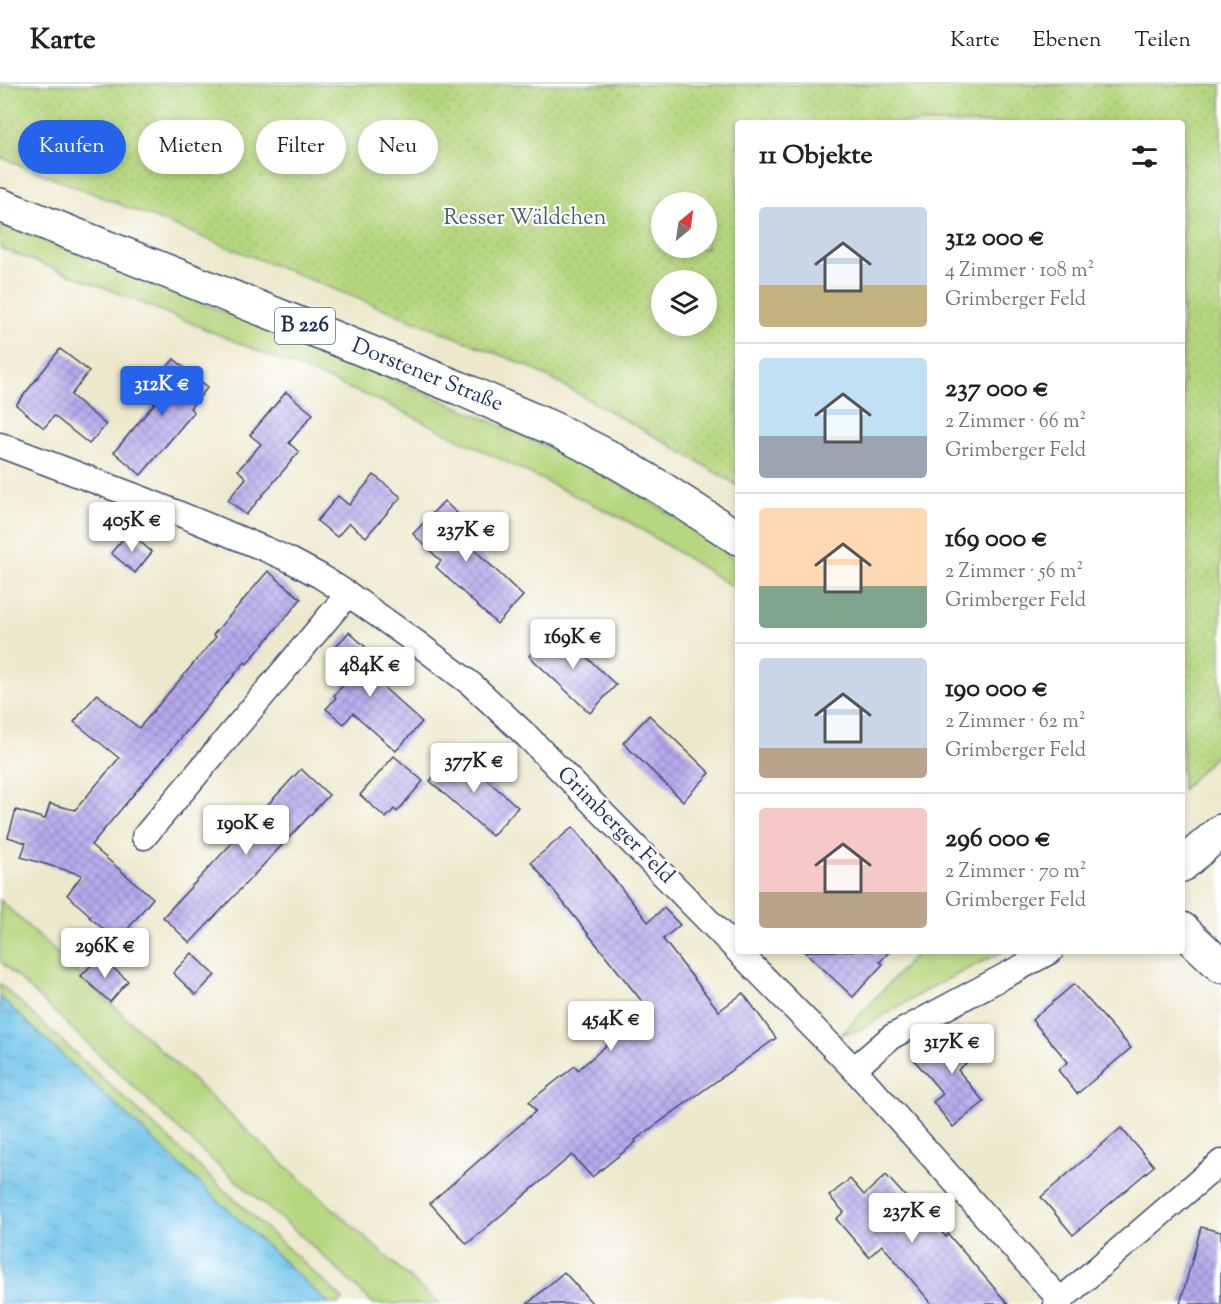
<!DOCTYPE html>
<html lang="de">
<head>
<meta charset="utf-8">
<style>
	:root { --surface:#fff; --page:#f6f6f6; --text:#222; --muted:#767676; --line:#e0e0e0; --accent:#2563eb }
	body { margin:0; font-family:"Sorts Mill Goudy",serif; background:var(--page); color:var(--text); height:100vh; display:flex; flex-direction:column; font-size:22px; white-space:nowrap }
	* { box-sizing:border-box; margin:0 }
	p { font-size:20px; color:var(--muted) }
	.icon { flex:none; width:33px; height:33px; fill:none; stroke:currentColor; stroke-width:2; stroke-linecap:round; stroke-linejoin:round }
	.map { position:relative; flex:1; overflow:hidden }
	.sheet { position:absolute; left:735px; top:36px; width:450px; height:834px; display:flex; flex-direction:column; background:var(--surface); border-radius:6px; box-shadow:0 3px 9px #0003 }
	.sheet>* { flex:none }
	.banner { position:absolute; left:18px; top:36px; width:570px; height:54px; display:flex; gap:12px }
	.needle { width:39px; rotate:29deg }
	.buttons { position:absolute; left:651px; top:108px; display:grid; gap:12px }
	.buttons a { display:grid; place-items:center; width:66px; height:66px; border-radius:50%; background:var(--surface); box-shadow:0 3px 9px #0003; font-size:30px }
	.price { position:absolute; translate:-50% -51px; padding:0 14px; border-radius:6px; background:#fff; color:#222; font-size:20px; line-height:39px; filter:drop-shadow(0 2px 3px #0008) }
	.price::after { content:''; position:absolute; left:50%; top:36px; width:18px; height:14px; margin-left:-9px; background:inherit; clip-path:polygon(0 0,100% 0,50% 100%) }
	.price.current { background:var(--accent); color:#fff }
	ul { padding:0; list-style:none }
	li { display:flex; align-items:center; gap:18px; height:150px; padding:0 24px }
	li+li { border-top:2px solid var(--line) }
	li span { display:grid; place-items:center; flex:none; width:168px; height:120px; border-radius:6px; color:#555 }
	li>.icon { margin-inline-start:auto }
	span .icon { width:72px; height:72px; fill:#fffc; stroke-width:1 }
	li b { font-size:26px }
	h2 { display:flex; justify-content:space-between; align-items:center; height:72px; padding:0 24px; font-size:26px }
	.chip { padding:0 21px; border-radius:27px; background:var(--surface); box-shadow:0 3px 9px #0003; font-size:21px; line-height:54px }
	.chip.current { background:var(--accent); color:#fff }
	header { display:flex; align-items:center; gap:36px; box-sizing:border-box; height:84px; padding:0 30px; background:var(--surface); border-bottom:2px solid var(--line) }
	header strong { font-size:28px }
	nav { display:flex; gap:33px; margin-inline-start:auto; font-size:21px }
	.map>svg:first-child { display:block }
</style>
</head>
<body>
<header>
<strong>Karte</strong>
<nav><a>Karte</a><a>Ebenen</a><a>Teilen</a></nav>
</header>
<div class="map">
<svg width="1221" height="1220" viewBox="0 0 1221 1220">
	<defs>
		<pattern id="park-dots" width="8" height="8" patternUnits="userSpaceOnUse" patternTransform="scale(1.5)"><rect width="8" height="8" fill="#b5d67e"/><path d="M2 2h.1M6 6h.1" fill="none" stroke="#9bb86f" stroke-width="1.8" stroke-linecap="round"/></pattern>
		<pattern id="water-ripples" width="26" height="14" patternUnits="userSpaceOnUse" patternTransform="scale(1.5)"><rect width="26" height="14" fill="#6dc3ea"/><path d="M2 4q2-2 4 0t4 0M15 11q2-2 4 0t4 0" fill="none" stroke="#599fc1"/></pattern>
		<pattern id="building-cross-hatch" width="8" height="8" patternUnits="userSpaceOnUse" patternTransform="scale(1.5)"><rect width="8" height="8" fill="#b8aaed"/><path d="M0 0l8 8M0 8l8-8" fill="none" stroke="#958bc3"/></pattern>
	</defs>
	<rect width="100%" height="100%" fill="#fff"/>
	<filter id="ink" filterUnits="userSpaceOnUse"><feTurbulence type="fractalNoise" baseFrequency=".0167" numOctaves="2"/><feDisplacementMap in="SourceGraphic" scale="12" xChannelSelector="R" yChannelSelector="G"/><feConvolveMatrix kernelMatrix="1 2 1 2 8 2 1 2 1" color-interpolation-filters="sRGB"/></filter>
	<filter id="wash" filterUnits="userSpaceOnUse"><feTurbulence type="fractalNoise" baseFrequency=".008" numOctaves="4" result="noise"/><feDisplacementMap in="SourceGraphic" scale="24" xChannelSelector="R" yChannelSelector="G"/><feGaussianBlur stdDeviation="1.35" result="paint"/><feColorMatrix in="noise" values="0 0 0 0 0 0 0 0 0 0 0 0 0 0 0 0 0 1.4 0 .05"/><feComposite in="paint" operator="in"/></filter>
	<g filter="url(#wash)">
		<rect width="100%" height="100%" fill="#ede8cc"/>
		<g fill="#b5d67e" stroke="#68826e" stroke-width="1.5">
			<path d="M0,140C108,180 214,225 321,267C399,298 476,329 551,365C617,397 681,432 738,478V506L631,439L387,320L103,203L0,164Z"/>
			<polygon points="0,816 258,1057 421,1204 440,1220 374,1220 306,1156 204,1069 0,877"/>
			<polygon points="919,867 1004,867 930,904 859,946 842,950"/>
			<polygon points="0,900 343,1215 338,1220 329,1220 0,913"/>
		</g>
		<path fill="url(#park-dots)" stroke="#68826e" stroke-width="1.5" fill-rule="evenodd" d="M0,0H1221V666L1182,706V39H738V402L672,362L528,282L0,73ZM662,118H706V164H662ZM662,196H706V242H662Z"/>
		<polygon fill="url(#water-ripples)" stroke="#4479a4" stroke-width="1.5" points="0,913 329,1220 0,1220"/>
		<g id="blocks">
			<g fill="url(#building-cross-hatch)">
				<polygon points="60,265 89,287 71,311 106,341 89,360 54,332 44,344 16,321"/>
				<polygon points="174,275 208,303 190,324 194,328 141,391 114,368 159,314 148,305"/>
				<polygon points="286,308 313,330 289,359 299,368 246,431 228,416 246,394 238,386 261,360 250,351"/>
				<polygon points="374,391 401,413 366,453 349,439 337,453 317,437 338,412 349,421"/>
				<polygon points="444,417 472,443 463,455 523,512 497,540 436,483 441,477 413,450"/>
				<polygon points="129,448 152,468 135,489 111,469"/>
				<polygon points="268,487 301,515 247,580 245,578 91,761 153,814 118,857 89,833 91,832 67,811 82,791 21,773 26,759 8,753 16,726 45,735 50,720 75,726 119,674 74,638 97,610 139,644 216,553 213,551"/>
				<polygon points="556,544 616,601 590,629 529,572"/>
				<polygon points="349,548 372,569 360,582 422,638 396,667 353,629 344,640 326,625 336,614 334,611 354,589 331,568"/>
				<polygon points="649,631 710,689 683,717 623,659"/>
				<polygon points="455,668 518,723 492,752 430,697"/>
				<polygon points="394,672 423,697 397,728 394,725 386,734 360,711"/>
				<polygon points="301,685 329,711 190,859 163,833"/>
				<polygon points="573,743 648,838 664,824 680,841 663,855 719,927 743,909 776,954 635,1056 636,1058 592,1093 572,1071 467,1160 430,1119 536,1027 529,1018 575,982 578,986 648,925 531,778"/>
				<polygon points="804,867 890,867 880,878 883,880 853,913"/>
				<polygon points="192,869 215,891 196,911 173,889"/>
				<polygon points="100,872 128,897 110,918 81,892"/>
				<polygon points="1074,900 1131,964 1077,1010 1058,986 1068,978 1032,936"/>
				<polygon points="957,942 980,968 958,986 984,1018 953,1043 933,1018 943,1010 915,977"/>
				<polygon points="1121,1044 1154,1082 1073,1151 1041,1113"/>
				<polygon points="886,1091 922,1131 924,1129 946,1153 948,1150 1008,1220 932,1220 882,1161 869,1173 836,1135 844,1128 829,1112 850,1095 864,1111"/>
				<polygon points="1201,1143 1221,1148 1221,1220 1180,1220"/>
				<polygon points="564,1188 593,1220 527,1220"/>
			</g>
		</g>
	</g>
	<g filter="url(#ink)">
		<use href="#blocks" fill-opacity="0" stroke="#3a4b6e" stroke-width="1.5"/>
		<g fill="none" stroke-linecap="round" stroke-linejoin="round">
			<g stroke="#3a4b6e" stroke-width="27">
				<g id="minor">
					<polyline points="0,361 148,417 265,465 290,476 320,492 348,510 417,559 471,600 527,652 738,867"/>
					<polyline points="144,753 348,510"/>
					<polyline points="738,867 854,985 1060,1216"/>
					<polyline points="854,985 891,953 1051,867"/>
					<polyline points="1056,1220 1221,1078"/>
				</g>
			</g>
			<g stroke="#3a4b6e" stroke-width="36">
				<polyline id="secondary" points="1182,781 1221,747"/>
			</g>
			<g stroke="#3a4b6e" stroke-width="36">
				<g id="primary">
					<polyline points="0,121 272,229 459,304 554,345 607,372 661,404 738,454"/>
					<polyline points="1182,845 1221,882"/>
				</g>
			</g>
			<use href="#minor" stroke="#fff" stroke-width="24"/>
			<use href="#secondary" stroke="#fff" stroke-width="33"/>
			<use href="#primary" stroke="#fff" stroke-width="33"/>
		</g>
	</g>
	<g text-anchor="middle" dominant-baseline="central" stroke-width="4.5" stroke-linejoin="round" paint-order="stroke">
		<rect fill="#fff" stroke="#5f6d8e" stroke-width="1.5" x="275" y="224" width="60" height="36" rx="4.5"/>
		<g font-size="21" font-weight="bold" fill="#1b2f5e">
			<text x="305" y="242">B 226</text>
		</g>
		<g font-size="22" fill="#496168" stroke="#fff">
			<text x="525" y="135">Resser Wäldchen</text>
		</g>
		<g font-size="22" fill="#1b2f5e" stroke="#fff">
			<text transform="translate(427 292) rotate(22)">Dorstener Straße</text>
			<text transform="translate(615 742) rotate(45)">Grimberger Feld</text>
		</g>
	</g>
</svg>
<div class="buttons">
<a><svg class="needle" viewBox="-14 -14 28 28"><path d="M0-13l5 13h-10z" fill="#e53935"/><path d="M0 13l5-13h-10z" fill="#767676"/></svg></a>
<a><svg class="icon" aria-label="layers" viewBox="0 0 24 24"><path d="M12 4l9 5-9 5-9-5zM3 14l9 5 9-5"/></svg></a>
</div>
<b class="price current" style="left:162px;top:333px">312K €</b>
<b class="price" style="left:132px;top:469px">405K €</b>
<b class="price" style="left:466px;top:479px">237K €</b>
<b class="price" style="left:573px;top:586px">169K €</b>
<b class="price" style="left:370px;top:614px">484K €</b>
<b class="price" style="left:474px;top:710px">377K €</b>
<b class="price" style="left:246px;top:772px">190K €</b>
<b class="price" style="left:105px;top:895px">296K €</b>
<b class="price" style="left:611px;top:968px">454K €</b>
<b class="price" style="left:952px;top:991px">317K €</b>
<b class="price" style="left:912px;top:1160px">237K €</b>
<div class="banner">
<a class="chip current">Kaufen</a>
<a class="chip">Mieten</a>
<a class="chip">Filter</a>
<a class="chip">Neu</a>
</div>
<section class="sheet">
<h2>11 Objekte<svg class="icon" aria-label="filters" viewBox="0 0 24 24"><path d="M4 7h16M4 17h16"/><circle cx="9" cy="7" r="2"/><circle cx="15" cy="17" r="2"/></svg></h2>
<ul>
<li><span style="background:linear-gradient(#c9d6e8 65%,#c2b280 0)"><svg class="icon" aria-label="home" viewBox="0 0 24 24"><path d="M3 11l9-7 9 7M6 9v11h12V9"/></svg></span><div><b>312 000 €</b><p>4 Zimmer · 108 m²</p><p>Grimberger Feld</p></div></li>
<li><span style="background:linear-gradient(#bfe0f5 65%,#9aa5b1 0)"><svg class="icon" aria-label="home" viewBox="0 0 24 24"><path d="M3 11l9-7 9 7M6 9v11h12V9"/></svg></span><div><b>237 000 €</b><p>2 Zimmer · 66 m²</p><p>Grimberger Feld</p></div></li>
<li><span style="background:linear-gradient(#ffd9b3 65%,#7fa58c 0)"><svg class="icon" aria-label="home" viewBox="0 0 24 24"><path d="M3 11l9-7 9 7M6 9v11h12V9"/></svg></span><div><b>169 000 €</b><p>2 Zimmer · 56 m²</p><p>Grimberger Feld</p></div></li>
<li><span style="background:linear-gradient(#c9d6e8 75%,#b9a48a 0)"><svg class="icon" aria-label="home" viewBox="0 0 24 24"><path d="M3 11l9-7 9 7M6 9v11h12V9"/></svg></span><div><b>190 000 €</b><p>2 Zimmer · 62 m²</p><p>Grimberger Feld</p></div></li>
<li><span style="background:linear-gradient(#f6c9c9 70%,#b9a48a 0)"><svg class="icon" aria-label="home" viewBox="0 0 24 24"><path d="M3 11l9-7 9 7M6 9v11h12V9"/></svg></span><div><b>296 000 €</b><p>2 Zimmer · 70 m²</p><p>Grimberger Feld</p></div></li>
</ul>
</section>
</div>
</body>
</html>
